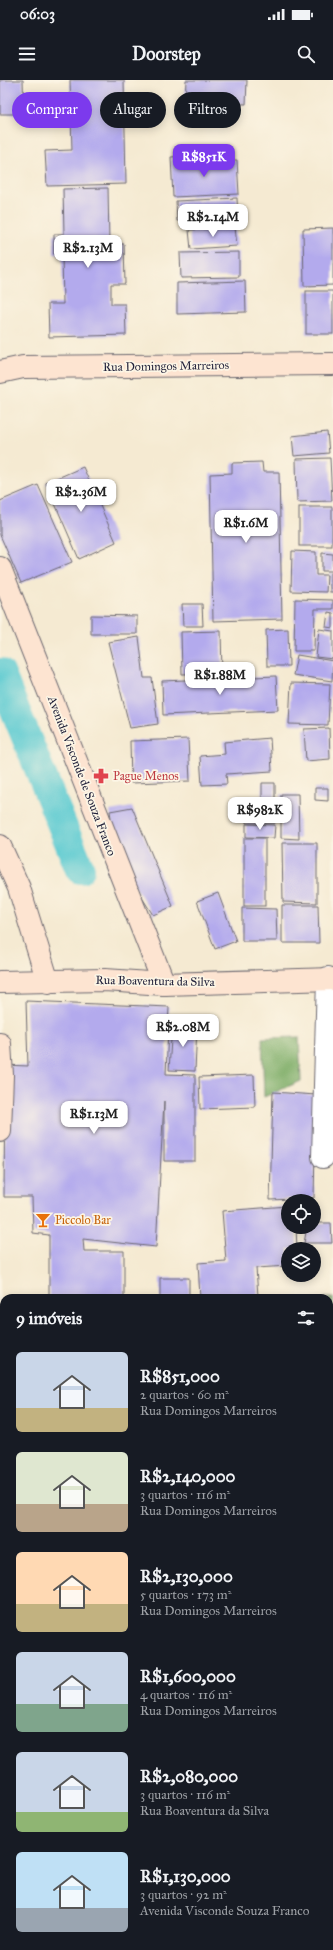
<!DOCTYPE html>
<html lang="pt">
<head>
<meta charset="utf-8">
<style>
	:root { --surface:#171b24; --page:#20242c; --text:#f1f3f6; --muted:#9ea1a6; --accent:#7c3aed }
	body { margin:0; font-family:"IM FELL Great Primer",serif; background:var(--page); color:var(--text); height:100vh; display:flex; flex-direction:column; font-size:15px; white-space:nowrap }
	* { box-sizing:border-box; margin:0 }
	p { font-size:13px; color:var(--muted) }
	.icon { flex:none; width:22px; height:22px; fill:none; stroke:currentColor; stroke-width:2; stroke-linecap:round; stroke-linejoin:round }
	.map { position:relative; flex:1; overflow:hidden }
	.side { position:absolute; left:0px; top:1214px; width:333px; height:656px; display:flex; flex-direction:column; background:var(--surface); border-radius:12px 12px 0 0; box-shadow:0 2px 10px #0003 }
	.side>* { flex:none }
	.top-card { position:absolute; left:12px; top:12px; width:309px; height:36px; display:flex; gap:8px }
	.fabs { position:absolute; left:281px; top:1114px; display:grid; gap:8px }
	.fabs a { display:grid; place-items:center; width:40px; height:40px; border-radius:50%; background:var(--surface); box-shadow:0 2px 10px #0003; font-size:20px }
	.price { position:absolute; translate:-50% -34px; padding:0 9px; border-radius:8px; background:#fff; color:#222; font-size:13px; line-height:26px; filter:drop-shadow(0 1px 2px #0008) }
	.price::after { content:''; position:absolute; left:50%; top:24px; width:12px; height:9px; margin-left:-6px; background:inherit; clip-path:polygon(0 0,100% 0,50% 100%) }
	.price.selected { background:var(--accent); color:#fff }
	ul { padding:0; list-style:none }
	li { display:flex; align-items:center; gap:12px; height:100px; padding:0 16px }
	li span { display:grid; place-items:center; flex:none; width:112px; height:80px; border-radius:6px; color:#555 }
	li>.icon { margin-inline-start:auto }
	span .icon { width:48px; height:48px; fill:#fffc; stroke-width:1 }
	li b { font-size:17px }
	h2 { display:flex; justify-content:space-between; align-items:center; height:48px; padding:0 16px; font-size:17px }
	.chip { padding:0 14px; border-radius:18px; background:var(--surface); box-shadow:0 2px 10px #0003; font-size:14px; line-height:36px }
	.chip.selected { background:var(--accent); color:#fff }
	.status { display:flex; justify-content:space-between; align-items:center; height:28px; padding:0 20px; background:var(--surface); direction:ltr }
	.status svg { height:11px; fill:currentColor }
	header { display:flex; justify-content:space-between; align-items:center; height:52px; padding:0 16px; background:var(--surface); font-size:18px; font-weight:700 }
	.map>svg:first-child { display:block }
</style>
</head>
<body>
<div class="status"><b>06:03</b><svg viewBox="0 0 49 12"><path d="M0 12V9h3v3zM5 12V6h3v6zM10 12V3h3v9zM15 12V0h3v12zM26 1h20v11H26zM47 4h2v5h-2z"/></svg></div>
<header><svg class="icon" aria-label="menu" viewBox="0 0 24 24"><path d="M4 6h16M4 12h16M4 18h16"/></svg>Doorstep<svg class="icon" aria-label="search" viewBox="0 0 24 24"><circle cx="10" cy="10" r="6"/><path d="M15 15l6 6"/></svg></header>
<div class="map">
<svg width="333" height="1870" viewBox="0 0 333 1870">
	<rect width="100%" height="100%" fill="#fcf5e5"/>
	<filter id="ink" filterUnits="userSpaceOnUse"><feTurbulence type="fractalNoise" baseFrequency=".025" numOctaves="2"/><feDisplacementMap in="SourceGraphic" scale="8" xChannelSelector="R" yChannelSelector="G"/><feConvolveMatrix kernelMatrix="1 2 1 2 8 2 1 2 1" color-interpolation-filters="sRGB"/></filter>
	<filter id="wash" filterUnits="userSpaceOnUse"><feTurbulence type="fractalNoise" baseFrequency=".012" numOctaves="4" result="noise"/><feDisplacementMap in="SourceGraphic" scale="16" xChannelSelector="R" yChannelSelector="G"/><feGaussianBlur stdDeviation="0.9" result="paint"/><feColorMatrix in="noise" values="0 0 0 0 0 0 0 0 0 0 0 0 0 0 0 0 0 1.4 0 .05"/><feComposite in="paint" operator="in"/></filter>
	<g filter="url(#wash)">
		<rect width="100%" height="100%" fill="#f5ead2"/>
		<g fill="#7ead68" stroke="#506852">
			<polygon points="299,957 301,1001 264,1017 262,958"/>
			<polygon points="324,1218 333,1218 333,1264 329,1264 329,1218"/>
			<polygon points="333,1806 333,1870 325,1870 324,1866 329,1866 329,1809"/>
			<rect x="148" y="1866" width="63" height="4"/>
		</g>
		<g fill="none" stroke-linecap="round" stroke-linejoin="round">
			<polyline stroke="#5dcbd1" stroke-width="30" points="0,593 80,789"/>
		</g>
		<g id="blocks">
			<g fill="#b3aaed">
				<polygon points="0,0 23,0 24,34 0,34"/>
				<polygon points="70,0 124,0 126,104 47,106 45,71 72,70"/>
				<polygon points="186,0 247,0 246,24 185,22"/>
				<polygon points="185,76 185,82 237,80 239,114 173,117 171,77"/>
				<polygon points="108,108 109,164 124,164 125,204 111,204 111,224 125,224 126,255 49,257 48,224 63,224 62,174 54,174 54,154 64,154 63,109"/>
				<polygon points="237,118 238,138 177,141 176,121"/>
				<polygon points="235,147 237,166 191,169 189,150"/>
				<polygon points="333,148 333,205 304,206 303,149"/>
				<polygon points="239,172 239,197 181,198 180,173"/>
				<polygon points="245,201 246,232 177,234 177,203"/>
				<rect x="306" y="211" width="27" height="43"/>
				<polygon points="327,352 329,373 294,376 292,356"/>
				<polygon points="330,378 332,421 297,422 296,379"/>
				<polygon points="262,382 263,392 279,392 282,539 213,541 210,394 232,393 232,383"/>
				<polygon points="83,387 116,462 79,479 46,403"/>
				<polygon points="38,405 72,482 21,503 0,455 0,421"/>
				<rect x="299" y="427" width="33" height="39"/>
				<polygon points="292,471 316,472 316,495 327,495 326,512 291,511"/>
				<polygon points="322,473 333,474 333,491 322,491"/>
				<rect x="330" y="493" width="3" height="19"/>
				<polygon points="295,519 333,520 333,529 315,529 314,571 294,571"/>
				<polygon points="182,524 202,524 203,546 183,546"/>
				<polygon points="328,532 333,533 333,548 326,547"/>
				<polygon points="91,535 137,536 137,554 91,554"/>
				<polygon points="288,549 289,586 267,586 266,550"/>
				<polygon points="319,549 333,551 333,579 316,577"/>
				<polygon points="221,551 222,593 182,594 181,552"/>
				<polygon points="139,557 144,598 152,598 158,644 130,648 108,562"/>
				<polygon points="297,575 333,581 332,601 293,595"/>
				<polygon points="276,596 278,630 163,635 162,601"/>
				<polygon points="291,603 330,604 328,645 289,644"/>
				<polygon points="329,648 330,679 306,681 304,649"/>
				<polygon points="270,658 272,691 226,694 227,704 202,705 200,676 225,674 224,662"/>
				<polygon points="188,659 190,701 131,703 130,661"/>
				<polygon points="262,703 275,703 275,743 246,743 246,725 262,725"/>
				<polygon points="315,708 328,708 328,721 315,720"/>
				<polygon points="281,714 298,714 299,759 281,758"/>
				<polygon points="132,727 173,826 153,835 117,778 110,731"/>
				<polygon points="246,744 275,745 274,758 246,757"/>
				<rect x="244" y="758" width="21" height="68"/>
				<polygon points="282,763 317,763 317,823 283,822"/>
				<polygon points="218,813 236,861 215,869 197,821"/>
				<polygon points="282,825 318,825 319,863 282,863"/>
				<polygon points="242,828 276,829 277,861 242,861"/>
				<polygon points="26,921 169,927 166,994 195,995 195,1081 164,1081 164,1021 156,1167 83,1159 84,1171 124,1171 124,1218 49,1218 49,1155 33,1153 32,1117 4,1117 5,985 28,986"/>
				<polygon points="172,944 197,946 195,991 169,990"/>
				<polygon points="254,995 255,1027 200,1029 199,997"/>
				<polygon points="273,1012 316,1015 314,1118 270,1120"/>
				<polygon points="288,1126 288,1147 296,1147 297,1169 288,1169 288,1186 256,1188 258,1216 200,1218 198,1183 226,1181 222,1131"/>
				<polygon points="314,1143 331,1143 332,1163 304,1163 307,1147 314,1147"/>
				<rect x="160" y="1198" width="29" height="20"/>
				<rect x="329" y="1271" width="4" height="34"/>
				<polygon points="3,1583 4,1583 4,1682 0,1669 0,1615"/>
				<rect x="59" y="1866" width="64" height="4"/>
				<rect x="244" y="1866" width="63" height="4"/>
			</g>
		</g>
	</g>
	<g filter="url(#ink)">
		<use href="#blocks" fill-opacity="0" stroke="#6c6870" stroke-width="1"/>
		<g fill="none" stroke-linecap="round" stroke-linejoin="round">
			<g stroke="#6c6870" stroke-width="24">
				<g id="street">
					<polyline points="323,1077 328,898"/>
					<polyline points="329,1480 333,1480"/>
					<polyline points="0,1482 4,1482"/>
				</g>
			</g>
			<g stroke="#6c6870" stroke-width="24">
				<g id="secondary">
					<polyline points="0,292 23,287 333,284"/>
					<polyline points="0,488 164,904"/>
					<polyline points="0,766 19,808 48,902"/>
					<polyline points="0,902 105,900 164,904 333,899"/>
					<polyline points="0,964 2,995 0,1051"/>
				</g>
			</g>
			<use href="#street" stroke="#fff" stroke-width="22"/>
			<use href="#secondary" stroke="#fde4d1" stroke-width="22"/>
		</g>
	</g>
	<defs>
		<g id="pharmacy-bare" transform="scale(1.2)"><path d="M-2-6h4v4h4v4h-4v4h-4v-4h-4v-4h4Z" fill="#e0444e" stroke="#fcf5e5" stroke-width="2.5" paint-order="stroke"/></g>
		<g id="bar-bare" transform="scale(1.2)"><path d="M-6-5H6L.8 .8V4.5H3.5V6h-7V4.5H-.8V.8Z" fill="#e8710a" stroke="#fcf5e5" stroke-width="2.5" paint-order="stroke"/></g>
	</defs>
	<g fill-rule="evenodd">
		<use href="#pharmacy-bare" x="101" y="696"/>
		<use href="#bar-bare" x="43" y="1140"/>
	</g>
	<g text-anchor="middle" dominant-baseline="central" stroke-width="3.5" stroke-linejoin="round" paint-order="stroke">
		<g font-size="12" fill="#22223b" stroke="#fcf5e5">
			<text transform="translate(166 286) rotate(-1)">Rua Domingos Marreiros</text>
			<text transform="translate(82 696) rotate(69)">Avenida Visconde de Souza Franco</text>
			<text transform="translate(155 901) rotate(1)">Rua Boaventura da Silva</text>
		</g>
		<g font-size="12" fill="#be3a42" stroke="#fcf5e5" text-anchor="start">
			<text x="113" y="696">Pague Menos</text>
		</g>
		<g font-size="12" fill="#c56008" stroke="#fcf5e5" text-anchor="start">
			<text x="55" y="1140">Piccolo Bar</text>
		</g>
	</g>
</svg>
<div class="fabs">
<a><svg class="icon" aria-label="locate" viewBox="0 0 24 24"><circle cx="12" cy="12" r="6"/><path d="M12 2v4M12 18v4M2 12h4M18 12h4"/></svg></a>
<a><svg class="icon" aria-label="layers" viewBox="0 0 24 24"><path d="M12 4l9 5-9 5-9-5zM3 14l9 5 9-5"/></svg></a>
</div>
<b class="price selected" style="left:204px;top:98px">R$851K</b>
<b class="price" style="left:213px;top:158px">R$2.14M</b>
<b class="price" style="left:88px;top:189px">R$2.13M</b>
<b class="price" style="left:81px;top:433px">R$2.36M</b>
<b class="price" style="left:246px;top:464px">R$1.6M</b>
<b class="price" style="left:220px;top:616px">R$1.88M</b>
<b class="price" style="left:260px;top:751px">R$982K</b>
<b class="price" style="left:183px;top:968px">R$2.08M</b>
<b class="price" style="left:94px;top:1055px">R$1.13M</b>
<div class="top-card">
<a class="chip selected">Comprar</a>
<a class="chip">Alugar</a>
<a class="chip">Filtros</a>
</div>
<section class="side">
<h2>9 imóveis<svg class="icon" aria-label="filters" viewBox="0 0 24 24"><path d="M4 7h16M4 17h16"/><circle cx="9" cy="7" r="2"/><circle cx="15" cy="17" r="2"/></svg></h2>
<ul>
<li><span style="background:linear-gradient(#c9d6e8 70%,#c2b280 0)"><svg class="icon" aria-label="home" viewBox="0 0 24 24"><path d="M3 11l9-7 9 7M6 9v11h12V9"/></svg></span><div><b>R$851,000</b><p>2 quartos · 60 m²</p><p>Rua Domingos Marreiros</p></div></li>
<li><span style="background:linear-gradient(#dfe7d0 65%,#b9a48a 0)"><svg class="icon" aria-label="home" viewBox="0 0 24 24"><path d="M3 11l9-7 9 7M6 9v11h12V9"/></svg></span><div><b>R$2,140,000</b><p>3 quartos · 116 m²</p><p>Rua Domingos Marreiros</p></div></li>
<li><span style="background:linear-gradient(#ffd9b3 65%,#c2b280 0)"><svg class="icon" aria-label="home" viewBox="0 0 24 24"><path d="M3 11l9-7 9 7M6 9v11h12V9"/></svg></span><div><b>R$2,130,000</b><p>5 quartos · 173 m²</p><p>Rua Domingos Marreiros</p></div></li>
<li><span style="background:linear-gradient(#c9d6e8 65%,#7fa58c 0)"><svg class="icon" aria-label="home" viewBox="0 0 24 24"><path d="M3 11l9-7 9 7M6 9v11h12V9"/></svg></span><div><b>R$1,600,000</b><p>4 quartos · 116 m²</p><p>Rua Domingos Marreiros</p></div></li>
<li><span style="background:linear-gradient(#c9d6e8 75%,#8fb573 0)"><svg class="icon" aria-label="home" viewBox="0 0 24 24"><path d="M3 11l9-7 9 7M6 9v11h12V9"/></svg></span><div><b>R$2,080,000</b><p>3 quartos · 116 m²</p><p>Rua Boaventura da Silva</p></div></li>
<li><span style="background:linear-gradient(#bfe0f5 70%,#9aa5b1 0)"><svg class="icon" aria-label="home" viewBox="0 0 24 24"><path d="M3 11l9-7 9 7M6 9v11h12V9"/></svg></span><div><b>R$1,130,000</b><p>3 quartos · 92 m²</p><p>Avenida Visconde Souza Franco</p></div></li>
</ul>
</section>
</div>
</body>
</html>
